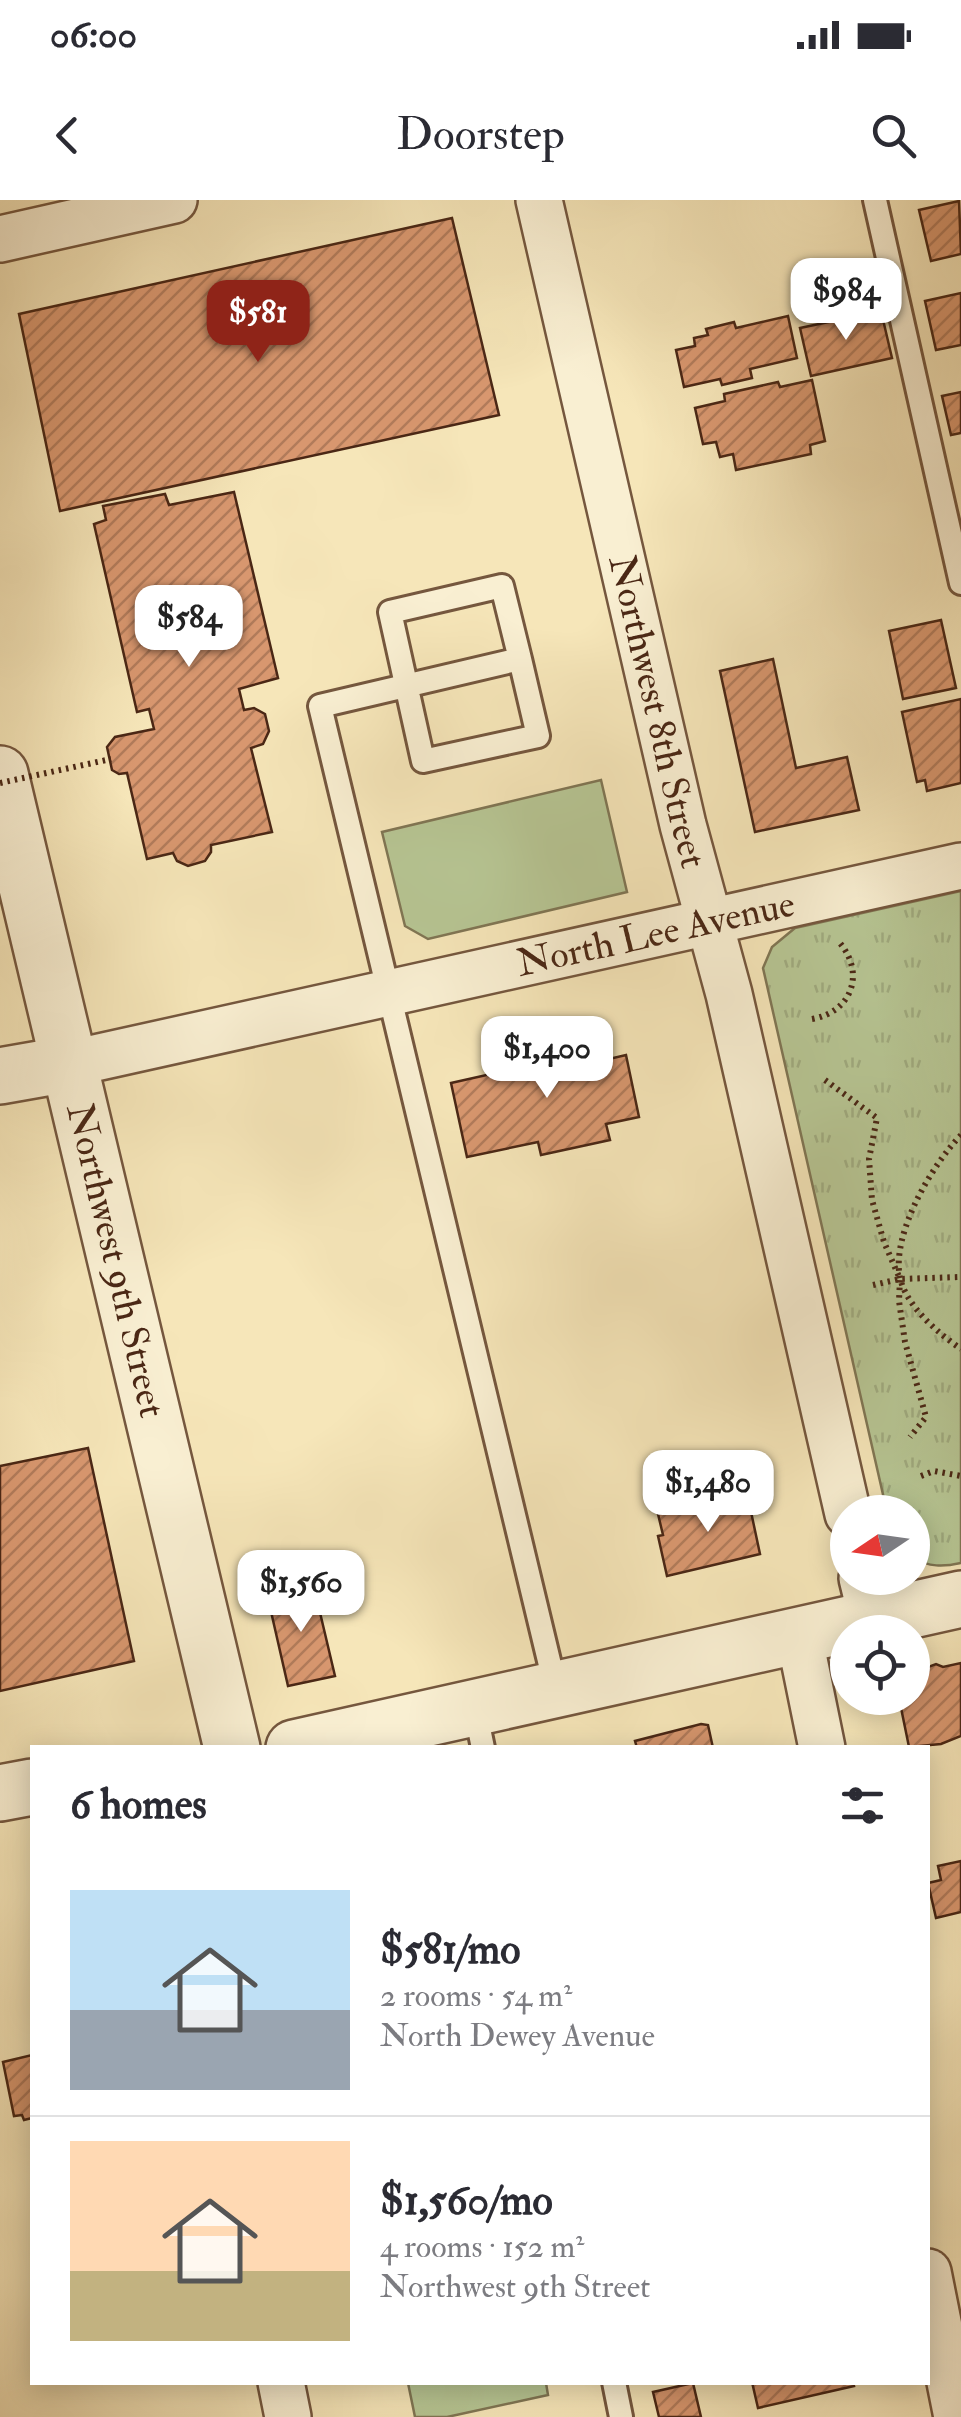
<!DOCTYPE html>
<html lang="en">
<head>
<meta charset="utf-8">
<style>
	:root { --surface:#fff; --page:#f7f7f7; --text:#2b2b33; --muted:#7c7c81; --line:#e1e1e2; --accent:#8f2418 }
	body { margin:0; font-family:"IM FELL Double Pica",serif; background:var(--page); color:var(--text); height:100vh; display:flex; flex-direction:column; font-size:38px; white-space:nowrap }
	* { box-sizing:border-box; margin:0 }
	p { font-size:32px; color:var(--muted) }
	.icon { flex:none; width:55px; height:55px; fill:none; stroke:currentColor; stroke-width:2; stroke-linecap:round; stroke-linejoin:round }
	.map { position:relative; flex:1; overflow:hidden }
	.side { position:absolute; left:30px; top:1545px; width:900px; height:640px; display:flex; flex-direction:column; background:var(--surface); border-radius:0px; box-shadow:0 5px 25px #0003 }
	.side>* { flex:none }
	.needle { width:65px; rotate:257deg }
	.buttons { position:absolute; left:830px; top:1295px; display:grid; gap:20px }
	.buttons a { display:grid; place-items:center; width:100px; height:100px; border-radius:50%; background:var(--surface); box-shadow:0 5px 25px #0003; font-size:50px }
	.price { position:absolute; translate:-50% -85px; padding:0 22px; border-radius:20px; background:#fff; color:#222; font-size:32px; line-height:65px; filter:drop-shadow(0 2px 5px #0008) }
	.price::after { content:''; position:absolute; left:50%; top:60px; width:30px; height:22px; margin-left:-15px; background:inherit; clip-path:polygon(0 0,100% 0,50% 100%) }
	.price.current { background:var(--accent); color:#fff }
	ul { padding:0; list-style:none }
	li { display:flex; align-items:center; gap:30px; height:250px; padding:0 40px }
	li+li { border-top:2px solid var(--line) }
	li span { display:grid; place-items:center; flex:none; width:280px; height:200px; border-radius:0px; color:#555 }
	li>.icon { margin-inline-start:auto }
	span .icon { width:120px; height:120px; fill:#fffc; stroke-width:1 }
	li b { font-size:42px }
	h2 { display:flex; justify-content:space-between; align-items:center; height:120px; padding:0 40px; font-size:42px }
	.status { display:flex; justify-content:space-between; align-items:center; height:70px; padding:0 50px; background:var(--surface); direction:ltr }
	.status svg { height:28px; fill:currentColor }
	header { display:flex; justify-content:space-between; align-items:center; height:130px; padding:0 40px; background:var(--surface); font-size:45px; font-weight:600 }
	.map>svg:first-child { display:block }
</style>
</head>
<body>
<div class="status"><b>06:00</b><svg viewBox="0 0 49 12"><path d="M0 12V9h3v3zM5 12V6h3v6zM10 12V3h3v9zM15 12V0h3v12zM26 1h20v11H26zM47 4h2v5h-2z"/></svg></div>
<header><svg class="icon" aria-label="back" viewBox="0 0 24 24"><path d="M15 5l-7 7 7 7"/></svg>Doorstep<svg class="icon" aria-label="search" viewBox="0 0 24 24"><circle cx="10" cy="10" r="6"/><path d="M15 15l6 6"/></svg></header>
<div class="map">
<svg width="961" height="2217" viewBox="0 0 961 2217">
	<defs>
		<pattern id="park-tufts" width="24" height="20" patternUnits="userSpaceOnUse" patternTransform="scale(2.5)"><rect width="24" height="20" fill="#b7c694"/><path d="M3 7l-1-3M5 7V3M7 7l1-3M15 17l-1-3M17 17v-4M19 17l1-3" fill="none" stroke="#9faa7f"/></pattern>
		<pattern id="building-hatch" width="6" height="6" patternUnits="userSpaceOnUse" patternTransform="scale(2.5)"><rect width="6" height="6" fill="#d8976f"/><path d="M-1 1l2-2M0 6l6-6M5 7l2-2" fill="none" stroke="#b17b5a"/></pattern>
	</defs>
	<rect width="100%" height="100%" fill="#f6e6b9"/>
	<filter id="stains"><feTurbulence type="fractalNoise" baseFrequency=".002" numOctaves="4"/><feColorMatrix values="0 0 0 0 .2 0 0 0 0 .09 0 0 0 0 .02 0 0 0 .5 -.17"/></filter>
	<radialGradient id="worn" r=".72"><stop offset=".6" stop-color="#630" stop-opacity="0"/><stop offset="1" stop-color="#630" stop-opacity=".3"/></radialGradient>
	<path fill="url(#park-tufts)" stroke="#807654" stroke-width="2.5" d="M961,691V1363C943,1367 929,1367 913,1358L912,1312H887L763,768L772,747L795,728Z"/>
	<g fill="#b7c694" stroke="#807654" stroke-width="2.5">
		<polygon points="601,580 627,692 428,739 405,726 382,632"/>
		<polygon points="408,2183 546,2183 548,2195 447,2217 415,2217"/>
	</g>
	<g fill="url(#building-hatch)" stroke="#4a2715" stroke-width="2.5">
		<polygon points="959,1 961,54 931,61 919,10"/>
		<polygon points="452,18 499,215 60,311 19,114"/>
		<polygon points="961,93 961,145 936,150 925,101"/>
		<polygon points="881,111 892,158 811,176 800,128"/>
		<polygon points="788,116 797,158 750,169 752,178 722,185 720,179 684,187 676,150 695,146 694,138 708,135 706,129 734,122 736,128"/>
		<polygon points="812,180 825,241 810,245 811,254 736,270 733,254 720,257 716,242 703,244 695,208 725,201 724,194 778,182 780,187"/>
		<polygon points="961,192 961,233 951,235 942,196"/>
		<polygon points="234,292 278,478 239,489 244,510 254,508 265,514 269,531 263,544 251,548 272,632 211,645 211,652 205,661 188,666 177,661 173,653 147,659 127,573 119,574 112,570 107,547 115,537 154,529 149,509 137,512 94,324 106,320 103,306 165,294 169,305"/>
		<polygon points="941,420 956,488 903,499 889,431"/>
		<polygon points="773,459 796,568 847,557 859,610 755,632 720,471"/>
		<polygon points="961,499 961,583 927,591 925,580 917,582 902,512"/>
		<polygon points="588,840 589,846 606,843 609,859 626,855 639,917 606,924 610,940 541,955 538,942 467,957 451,883 522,867 519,855"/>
		<polygon points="88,1248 134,1461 0,1491 0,1266"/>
		<polygon points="747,1293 760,1354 667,1376 658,1336 663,1335 658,1314"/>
		<polygon points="313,1383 335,1476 288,1486 267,1394"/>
		<polygon points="961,1463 961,1536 941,1544 909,1547 899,1498 912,1498 912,1473 936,1464 943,1467"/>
		<polygon points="701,1524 708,1525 713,1548 637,1548 635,1541"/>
		<polygon points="961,1661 961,1712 936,1718 928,1683 941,1680 938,1666"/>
		<polygon points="32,1855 32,1918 24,1920 22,1915 14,1916 3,1862"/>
		<polygon points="752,2182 853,2182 854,2186 758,2208"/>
		<polygon points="693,2183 701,2217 659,2217 653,2192"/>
	</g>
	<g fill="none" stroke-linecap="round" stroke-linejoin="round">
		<g stroke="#75573e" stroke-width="28">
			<g id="service">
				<polyline points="875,0 961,383"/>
				<polyline points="520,459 538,536 423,561 390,412 502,386 520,459 320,506 556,1490"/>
				<polyline points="475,1509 483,1548"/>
				<polyline points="614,2182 621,2217"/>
			</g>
		</g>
		<g stroke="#75573e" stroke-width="50">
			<g id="minor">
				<path id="s1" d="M539,0L683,625L729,794L848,1314"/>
				<polyline points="0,39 174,0"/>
				<path id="s2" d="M68,864L961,666"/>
				<polyline points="862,1378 872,1419"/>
				<polyline points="799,1435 822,1548"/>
				<polyline points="928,2072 957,2217"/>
				<polyline points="281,2182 288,2217"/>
			</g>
		</g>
		<g stroke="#75573e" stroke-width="60">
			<g id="tertiary">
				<path id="s3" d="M0,574L232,1548"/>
				<polyline points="0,876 68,864"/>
				<polyline points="294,1548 961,1399"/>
				<polyline points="0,1593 32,1587"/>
			</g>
		</g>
		<g stroke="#4a2715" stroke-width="6" stroke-dasharray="2.5 5" stroke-linecap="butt">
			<path d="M812,819C852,812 866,773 839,742"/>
			<polyline points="825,880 877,918 869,959 872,1000 884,1042 900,1079 899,1101 905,1142 926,1217 910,1237"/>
			<path d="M961,935C932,965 891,1034 900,1078C907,1107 938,1133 961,1149"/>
			<polyline points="873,1085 900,1079 961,1077"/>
			<polyline points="921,1276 934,1271 961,1276"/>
		</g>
		<use href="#service" stroke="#f9efd2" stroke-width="22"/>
		<use href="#minor" stroke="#f9efd2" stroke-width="45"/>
		<use href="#tertiary" stroke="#f9efd2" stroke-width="55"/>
		<polyline stroke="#4a2715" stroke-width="6" stroke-dasharray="2.5 5" stroke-linecap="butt" points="0,583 111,559"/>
	</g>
	<g text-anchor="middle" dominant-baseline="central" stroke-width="8" stroke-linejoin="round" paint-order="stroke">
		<g font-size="38" fill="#4a2715" stroke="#f9efd2">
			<text stroke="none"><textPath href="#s1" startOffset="525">Northwest 8th Street</textPath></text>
			<text stroke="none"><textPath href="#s2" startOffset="602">North Lee Avenue</textPath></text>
			<text stroke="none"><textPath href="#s3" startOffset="500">Northwest 9th Street</textPath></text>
		</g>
	</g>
	<rect width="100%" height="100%" filter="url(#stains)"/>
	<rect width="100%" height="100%" fill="url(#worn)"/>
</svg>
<div class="buttons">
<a><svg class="needle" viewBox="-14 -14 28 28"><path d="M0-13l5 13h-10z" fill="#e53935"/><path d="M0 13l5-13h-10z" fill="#7c7c81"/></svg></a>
<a><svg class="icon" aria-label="locate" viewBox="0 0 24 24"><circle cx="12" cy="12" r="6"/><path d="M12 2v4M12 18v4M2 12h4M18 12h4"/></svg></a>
</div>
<b class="price" style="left:846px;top:143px">$984</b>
<b class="price current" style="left:258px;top:165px">$581</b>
<b class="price" style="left:189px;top:470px">$584</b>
<b class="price" style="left:547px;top:901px">$1,400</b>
<b class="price" style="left:708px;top:1335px">$1,480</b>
<b class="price" style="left:301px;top:1435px">$1,560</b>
<section class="side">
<h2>6 homes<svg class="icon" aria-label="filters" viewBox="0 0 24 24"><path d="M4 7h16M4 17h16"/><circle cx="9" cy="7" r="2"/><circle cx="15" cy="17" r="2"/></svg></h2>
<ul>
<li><span style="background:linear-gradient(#bfe0f5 60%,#9aa5b1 0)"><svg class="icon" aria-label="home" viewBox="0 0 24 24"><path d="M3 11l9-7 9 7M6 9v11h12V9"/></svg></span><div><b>$581/mo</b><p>2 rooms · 54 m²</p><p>North Dewey Avenue</p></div></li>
<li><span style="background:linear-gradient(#ffd9b3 65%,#c2b280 0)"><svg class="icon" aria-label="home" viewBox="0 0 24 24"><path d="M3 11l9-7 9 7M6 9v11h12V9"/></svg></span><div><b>$1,560/mo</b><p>4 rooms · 152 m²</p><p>Northwest 9th Street</p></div></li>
</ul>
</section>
</div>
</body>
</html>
